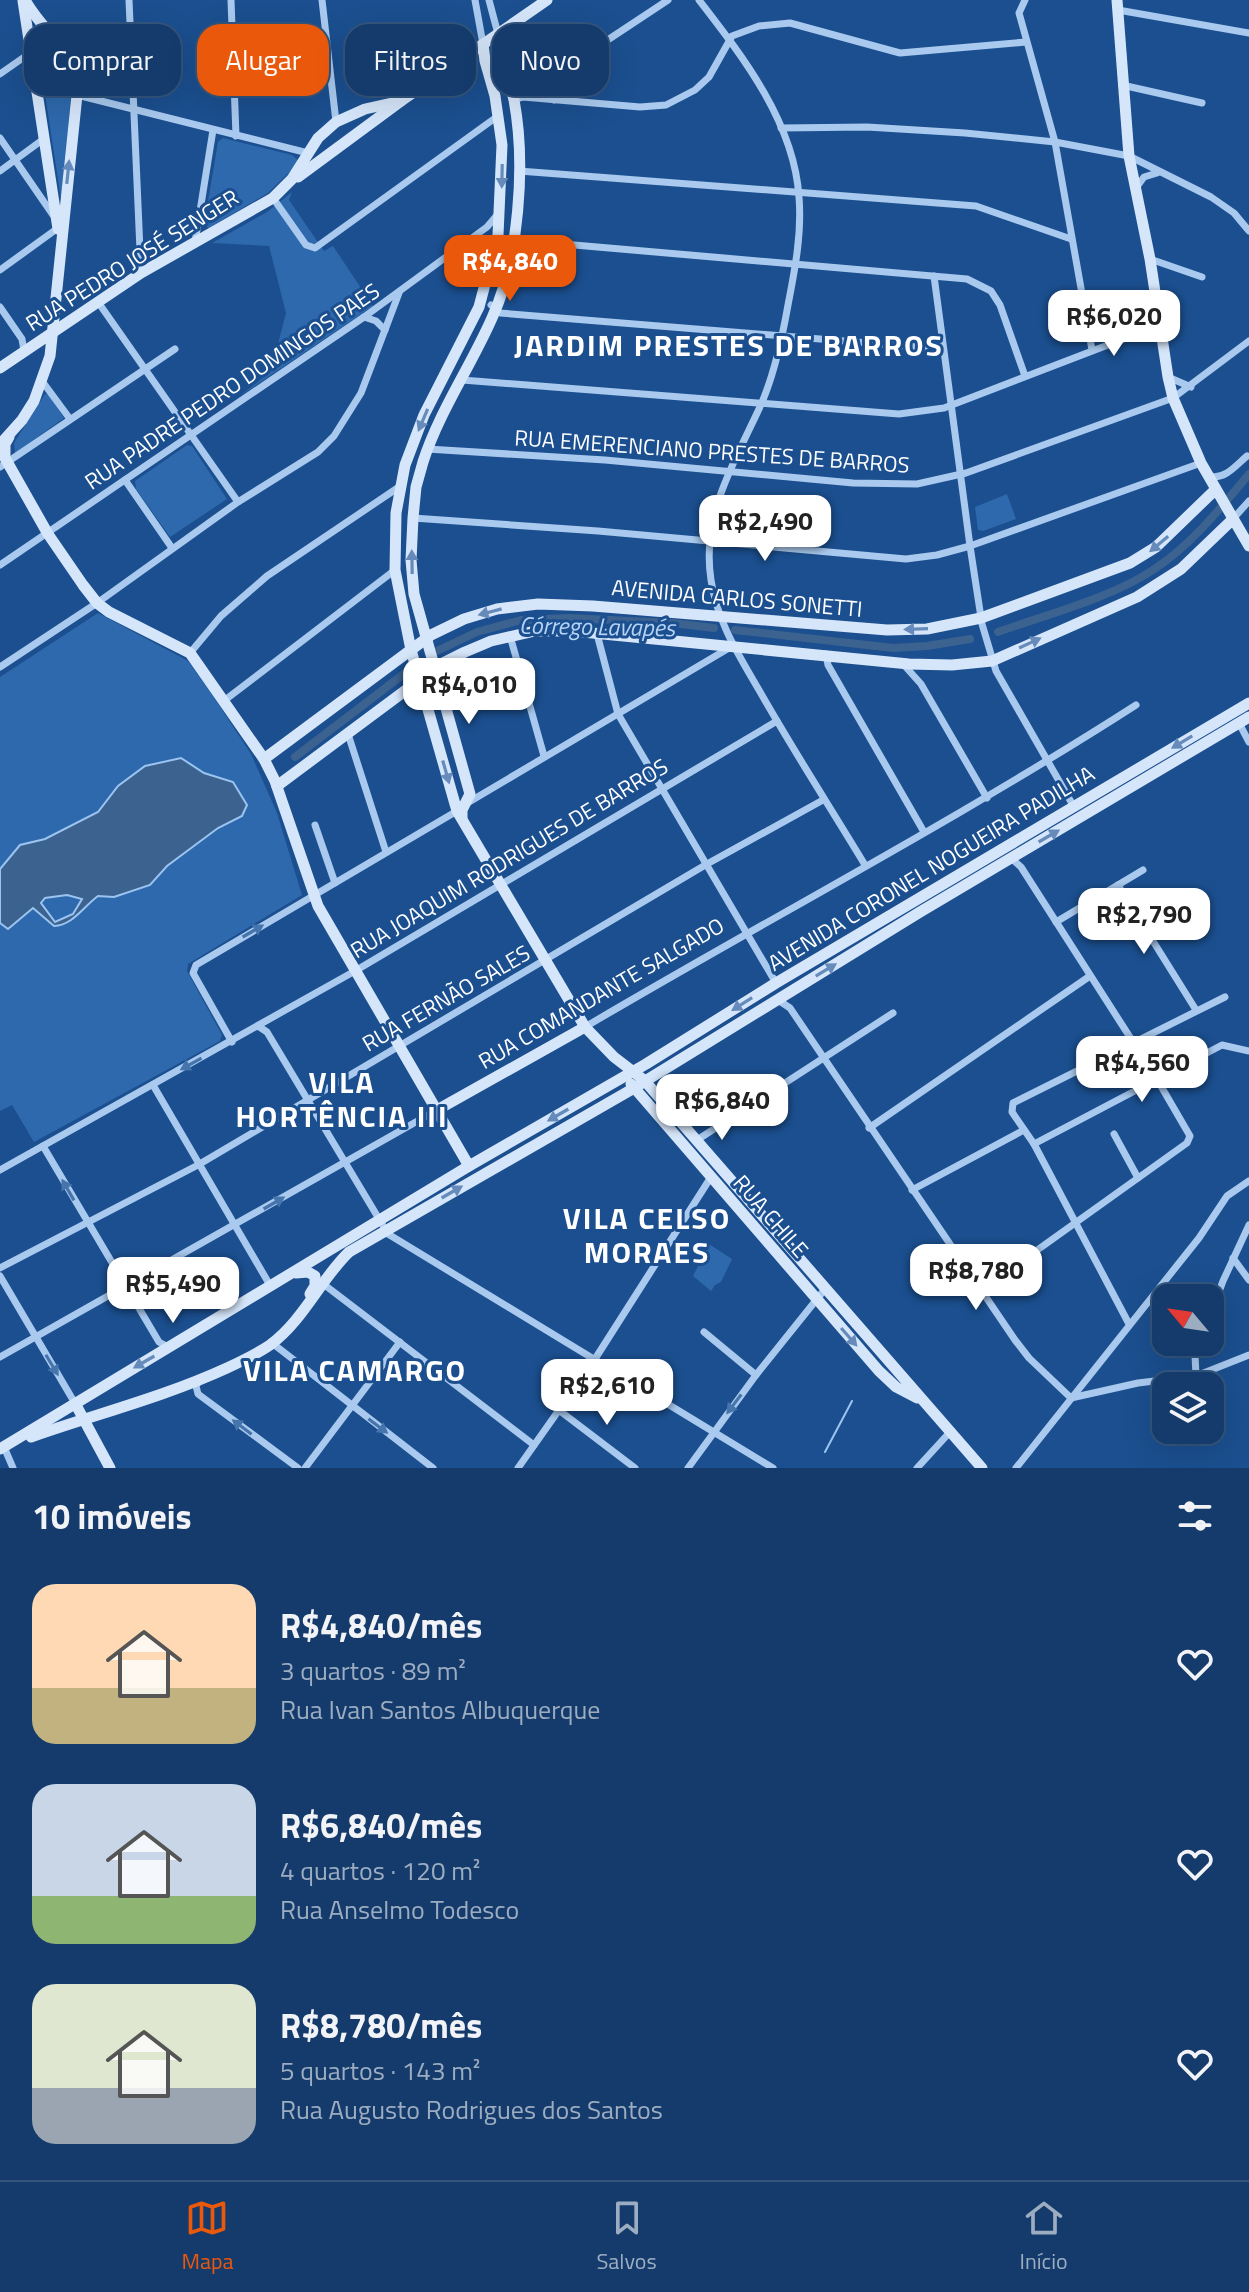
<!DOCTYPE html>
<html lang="pt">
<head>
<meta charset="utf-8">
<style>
	:root { --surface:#143b6b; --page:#214673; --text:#f1f3f6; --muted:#9dadc1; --line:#33557e; --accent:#ea580c }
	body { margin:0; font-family:"Titillium Web",sans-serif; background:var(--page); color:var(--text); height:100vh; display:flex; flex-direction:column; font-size:30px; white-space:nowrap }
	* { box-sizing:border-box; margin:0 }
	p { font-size:26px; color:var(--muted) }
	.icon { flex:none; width:44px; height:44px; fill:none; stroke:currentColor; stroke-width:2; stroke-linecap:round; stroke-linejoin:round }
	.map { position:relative; height:1468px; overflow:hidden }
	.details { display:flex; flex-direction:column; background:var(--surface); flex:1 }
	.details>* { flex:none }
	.hud { position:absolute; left:24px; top:24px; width:800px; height:72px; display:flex; gap:16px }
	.needle { width:52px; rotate:299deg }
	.controls { position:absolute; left:1152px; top:1284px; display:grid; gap:16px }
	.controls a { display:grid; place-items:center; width:72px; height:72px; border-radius:16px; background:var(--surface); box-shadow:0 8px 32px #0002,0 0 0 2px var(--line); font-size:40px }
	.price { position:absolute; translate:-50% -68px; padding:0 18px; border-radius:16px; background:#fff; color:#222; font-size:26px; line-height:52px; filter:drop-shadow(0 2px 4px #0008) }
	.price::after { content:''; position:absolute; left:50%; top:48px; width:24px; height:18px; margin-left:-12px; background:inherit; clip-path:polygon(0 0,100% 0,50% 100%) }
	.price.selected { background:var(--accent); color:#fff }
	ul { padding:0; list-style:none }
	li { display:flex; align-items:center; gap:24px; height:200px; padding:0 32px }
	li span { display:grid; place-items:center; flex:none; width:224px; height:160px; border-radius:24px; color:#555 }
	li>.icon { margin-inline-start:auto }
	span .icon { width:96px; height:96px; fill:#fffc; stroke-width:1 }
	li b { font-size:34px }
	h2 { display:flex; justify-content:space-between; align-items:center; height:96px; padding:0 32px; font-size:34px }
	.chip { padding:0 28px; border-radius:24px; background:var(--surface); box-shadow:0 8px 32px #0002,0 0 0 2px var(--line); font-size:28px; line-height:72px }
	.chip.selected { background:var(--accent); color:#fff }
	.menu { display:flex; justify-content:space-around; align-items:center; height:112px; border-top:2px solid var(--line); background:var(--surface); font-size:22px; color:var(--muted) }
	.menu a { display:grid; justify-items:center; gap:4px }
	.menu .selected { color:var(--accent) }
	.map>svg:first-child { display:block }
</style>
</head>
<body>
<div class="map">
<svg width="1249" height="1468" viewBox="0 0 1249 1468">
	<rect width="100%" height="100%" fill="#1b4f8f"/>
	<g fill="#2e69ad">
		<path d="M35,28C77,60 73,81 68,129C65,152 63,175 61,199Z"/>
		<polygon points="223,138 292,155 297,159 297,165 268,193 209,228 204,225 218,142"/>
		<polygon points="292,192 289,200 324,251 333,246 373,306 240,396 271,371 286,313 269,246 212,243 267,212"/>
		<polygon points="45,394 48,394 64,418 15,453 14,443"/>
		<polygon points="187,445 192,446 227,499 170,537 136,489 135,481"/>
		<polygon points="1007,494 1016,519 983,531 978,530 975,507"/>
		<polygon points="98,613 188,661 209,690 251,754 277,813 302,895 188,964 187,971 222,1035 220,1041 34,1142 12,1105 0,1111 0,677"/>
		<polygon points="709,1244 732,1259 721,1282 715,1285 711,1291 693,1276"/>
	</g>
	<path fill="#3c6290" stroke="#9cc4f0" stroke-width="2" fill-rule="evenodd" d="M181,758L204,773L233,782L247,805L242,816L218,828L167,866L150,885L114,897L98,896C83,907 73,925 54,926L33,908L8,929L0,923V869L20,845L45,839L98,812L118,786L145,766ZM67,895L82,899L73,914L55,922L41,903L45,898Z"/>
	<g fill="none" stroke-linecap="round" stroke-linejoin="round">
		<polyline stroke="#9cc4f0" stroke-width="2" points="825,1452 852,1401"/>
		<g stroke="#3c6290" stroke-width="8">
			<polyline points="735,630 893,648 927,646 970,639"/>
			<path d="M998,632C1045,615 1111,598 1153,570C1191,545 1220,509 1249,474"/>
			<polyline points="437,651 477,632 521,620 569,618 672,623 714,628"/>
			<polyline points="295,757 409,670"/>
		</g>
		<g stroke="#a9c9ee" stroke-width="7">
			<polyline points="129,0 141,273"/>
			<polyline points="231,0 236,136"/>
			<polyline points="322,0 336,122"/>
			<polyline points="475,0 483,44"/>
			<polyline points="489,0 498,34"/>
			<path d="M699,0C743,57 794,122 799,197C802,233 795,269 788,305C782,339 774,377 759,409C733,465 701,516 711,580C717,621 738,654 759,690C793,750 830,807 865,865"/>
			<polyline points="1025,0 1019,13 1055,142 1092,350"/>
			<polyline points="1118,10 1249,33"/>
			<polyline points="0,74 30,53"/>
			<polyline points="1122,85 1202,103"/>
			<polyline points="77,95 308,153"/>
			<polyline points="523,96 668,0"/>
			<polyline points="514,100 523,97 640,107 666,105 695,90 709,77 732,36 759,26 790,23 900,53 1026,42"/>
			<polyline points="554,100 557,81 564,72"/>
			<polyline points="781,128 867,127 965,133 1055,142 1129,156 1211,197 1234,213 1249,231"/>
			<polyline points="0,138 53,215"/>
			<polyline points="0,171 45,138"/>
			<polyline points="519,171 976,206 1071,239"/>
			<polyline points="1136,188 1144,177 1157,173"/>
			<polyline points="273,198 306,245 315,248 498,116"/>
			<polyline points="195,242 213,130"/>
			<polyline points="510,244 528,241 967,279 991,291 1000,305 1025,376"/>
			<polyline points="1150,259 1202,277"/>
			<polyline points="0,270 58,228"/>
			<polyline points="934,276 970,546 982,624 996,671 1074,807"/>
			<polyline points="98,302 238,502"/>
			<polyline points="491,305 500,313 942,349"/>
			<polyline points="0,307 22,339 24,351"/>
			<polyline points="364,317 376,321 385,330"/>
			<polyline points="1168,377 1191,387"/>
			<polyline points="462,380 899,414 944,408 1160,325"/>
			<polyline points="42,381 70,419"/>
			<polyline points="427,449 605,460 853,483 917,484 966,473 1173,398 1249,341"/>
			<polyline points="0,467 175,349"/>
			<path d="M1210,476C1225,480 1236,465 1247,456"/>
			<polyline points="125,480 172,548"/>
			<polyline points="413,518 598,531 906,559 937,555 970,546 1201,463"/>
			<polyline points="1232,520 1249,501"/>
			<polyline points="0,565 364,317 487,227 498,214"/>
			<polyline points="597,634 618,714 776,983"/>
			<polyline points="510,636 544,756"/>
			<polyline points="190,653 221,616 267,576 399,487"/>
			<polyline points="826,654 828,665 924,832"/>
			<polyline points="904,665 921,684 987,798"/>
			<polyline points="0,667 97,603 238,502 318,452 334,436 361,393 399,293"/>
			<polyline points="225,700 395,570"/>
			<polyline points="1239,723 1249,742"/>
			<polyline points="348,734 386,852"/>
			<polyline points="469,802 729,648"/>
			<polyline points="315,825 335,883"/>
			<polyline points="1118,885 1196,1010"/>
			<polyline points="1056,922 1143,870"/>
			<polyline points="778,1000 790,1008 1015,1340 1029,1358 1071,1398 1138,1383 1196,1376 1249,1355"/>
			<polyline points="258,1026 267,1032 388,1234 773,1468"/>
			<path d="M585,1027C768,919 957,820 1136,705"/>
			<polyline points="232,1042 193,973 196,965 457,811"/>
			<polyline points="153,1085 271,1287"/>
			<polyline points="869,1128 1090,976"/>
			<polyline points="1114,1134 1138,1178"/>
			<polyline points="697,1140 893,1013"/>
			<polyline points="1034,1144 1222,1045 1249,1051"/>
			<polyline points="43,1146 159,1342 168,1347"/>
			<polyline points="0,1170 355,971 777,721"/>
			<polyline points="912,1190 1024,1130"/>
			<polyline points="1233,1258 1249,1280"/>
			<polyline points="0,1268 198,1165 707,864 823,800"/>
			<polyline points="0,1276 76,1405"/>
			<polyline points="322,1283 534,1445"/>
			<polyline points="980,1291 1187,1143 1190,1136 1158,1081 1021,867 1011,858"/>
			<polyline points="1210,1316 1223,1281 1249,1225"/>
			<polyline points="1129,1324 1034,1144 1012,1112 1013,1103 1225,997"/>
			<polyline points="704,1332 756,1375"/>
			<polyline points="272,1343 433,1468"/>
			<polyline points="0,1357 437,1110"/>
			<polyline points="1196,1376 1195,1355 1200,1342"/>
			<polyline points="199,1381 196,1386 198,1394 298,1468"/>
			<polyline points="560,1411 635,1468"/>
			<polyline points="4,1447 13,1468"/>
			<polyline points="305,1468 400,1342"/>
			<polyline points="518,1468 595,1359 711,1177"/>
			<polyline points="688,1468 756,1375 825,1289"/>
			<polyline points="917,1468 950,1432"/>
			<polyline points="1016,1468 1199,1238 1227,1196 1249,1181"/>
		</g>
		<g stroke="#d6e6fa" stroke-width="11">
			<polyline points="1117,0 1129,156 1150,259 1168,377 1173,398 1201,463 1249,546"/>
			<polyline points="23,1 58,229"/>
			<polyline points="483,44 485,61 495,96 502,145 498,235 479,307 424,415 405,465 396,513 395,570 411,650 457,811 585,1027 614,1057 644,1080 982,1468"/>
			<polyline points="298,177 401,101 547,0"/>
			<polyline points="0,368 141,273 273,198 292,179 318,138 336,122 365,109 401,101"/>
			<polyline points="9,437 5,444 5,458 48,534 83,585 97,603 109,612 190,653 264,759 275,781 318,906 469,1166"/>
			<path d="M4,440L22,420L34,401L50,356L77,95C77,49 45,36 25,0"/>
			<polyline points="264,759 431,635 464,619 497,609 538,604 593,606 887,630 927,629 981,618 1130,563 1156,547 1215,490"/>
			<polyline points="277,786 441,664 465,652 491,641 535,631 572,631 909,664 952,665 992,661 1137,597 1181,569 1232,520"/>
			<path d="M462,818V810L470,794L414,594L411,560L413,518L416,487L423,462C439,412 471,366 492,318C519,259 526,164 514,100C509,78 502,56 498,34"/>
			<polyline points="631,1084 879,1371 896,1387 917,1398"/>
			<polyline points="437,1110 585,1027"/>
			<polyline points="296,1273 308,1272 315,1276 315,1286 310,1294"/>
			<polyline points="76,1405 110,1468"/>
			<path d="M31,1437C96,1414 164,1397 227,1368C242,1361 257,1354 270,1345C303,1321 320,1280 349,1252L629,1091L920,912L1249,717"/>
			<polyline points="0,1449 469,1166 646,1064 776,983 1249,703"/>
		</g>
	</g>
	<defs><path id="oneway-solid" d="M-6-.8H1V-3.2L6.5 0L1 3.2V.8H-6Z" transform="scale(2)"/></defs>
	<g fill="#668bba">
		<use href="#oneway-solid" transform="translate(68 172) rotate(-84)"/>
		<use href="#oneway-solid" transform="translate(502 176) rotate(91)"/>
		<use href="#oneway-solid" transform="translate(423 420) rotate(113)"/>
		<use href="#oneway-solid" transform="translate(1159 544) rotate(140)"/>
		<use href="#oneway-solid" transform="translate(412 562) rotate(-91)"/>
		<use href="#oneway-solid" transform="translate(490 612) rotate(165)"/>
		<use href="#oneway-solid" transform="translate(916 629) rotate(178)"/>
		<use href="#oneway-solid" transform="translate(1030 643) rotate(-25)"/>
		<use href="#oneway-solid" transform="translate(1182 742) rotate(149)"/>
		<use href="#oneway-solid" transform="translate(446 772) rotate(74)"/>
		<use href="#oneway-solid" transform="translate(1049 836) rotate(-30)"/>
		<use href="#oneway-solid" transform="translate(826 970) rotate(-31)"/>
		<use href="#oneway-solid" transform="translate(742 1004) rotate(148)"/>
		<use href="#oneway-solid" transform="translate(558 1115) rotate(150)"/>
		<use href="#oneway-solid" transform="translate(452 1192) rotate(-30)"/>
		<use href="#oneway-solid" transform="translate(849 1337) rotate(49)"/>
		<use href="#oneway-solid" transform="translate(144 1362) rotate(150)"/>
	</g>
	<g fill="#4674ac">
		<use href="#oneway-solid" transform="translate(253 931) rotate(-30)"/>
		<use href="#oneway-solid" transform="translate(191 1064) rotate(151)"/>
		<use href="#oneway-solid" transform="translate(68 1190) rotate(-120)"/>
		<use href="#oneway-solid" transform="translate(274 1203) rotate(-30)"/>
		<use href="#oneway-solid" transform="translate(52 1365) rotate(59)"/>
		<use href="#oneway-solid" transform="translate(734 1404) rotate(127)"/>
		<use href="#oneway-solid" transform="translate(378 1426) rotate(37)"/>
		<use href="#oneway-solid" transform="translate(242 1427) rotate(-143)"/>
	</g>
	<g text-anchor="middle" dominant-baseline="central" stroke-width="6" stroke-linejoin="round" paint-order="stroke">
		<g font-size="22" fill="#fff" stroke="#1b4f8f">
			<text transform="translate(132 260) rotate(-32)">RUA PEDRO JOSÉ SENGER</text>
			<text transform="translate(232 386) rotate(-34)">RUA PADRE PEDRO DOMINGOS PAES</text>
			<text transform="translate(712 451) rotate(4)">RUA EMERENCIANO PRESTES DE BARROS</text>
			<text transform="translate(737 598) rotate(5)">AVENIDA CARLOS SONETTI</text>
			<text transform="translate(509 858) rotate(-31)">RUA JOAQUIM RODRIGUES DE BARROS</text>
			<text transform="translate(931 868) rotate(-31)">AVENIDA CORONEL NOGUEIRA PADILHA</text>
			<text transform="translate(601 993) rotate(-30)">RUA COMANDANTE SALGADO</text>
			<text transform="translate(446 998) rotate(-30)">RUA FERNÃO SALES</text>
			<text transform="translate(771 1216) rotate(49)">RUA CHILE</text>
		</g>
		<g font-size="24" font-style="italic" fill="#b5d3f5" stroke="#1b4f8f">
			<text transform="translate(597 626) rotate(1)">Córrego Lavapés</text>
		</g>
		<g font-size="30" font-weight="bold" letter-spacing="2" fill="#fff" stroke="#1b4f8f">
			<text x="729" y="345">JARDIM PRESTES DE BARROS</text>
			<text x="342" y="1082">VILA<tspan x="342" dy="34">HORTÊNCIA III</tspan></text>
			<text x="647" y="1218">VILA CELSO<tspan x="647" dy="34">MORAES</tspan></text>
			<text x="355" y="1370">VILA CAMARGO</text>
		</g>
	</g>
</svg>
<div class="controls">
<a><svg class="needle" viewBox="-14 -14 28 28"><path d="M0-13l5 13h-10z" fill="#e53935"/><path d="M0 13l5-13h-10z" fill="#9dadc1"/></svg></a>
<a><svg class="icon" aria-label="layers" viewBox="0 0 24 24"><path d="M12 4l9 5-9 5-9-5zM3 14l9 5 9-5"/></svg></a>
</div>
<b class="price selected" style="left:510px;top:303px">R$4,840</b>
<b class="price" style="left:1114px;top:358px">R$6,020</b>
<b class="price" style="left:765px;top:563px">R$2,490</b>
<b class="price" style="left:469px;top:726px">R$4,010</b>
<b class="price" style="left:1144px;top:956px">R$2,790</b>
<b class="price" style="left:1142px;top:1104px">R$4,560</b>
<b class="price" style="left:722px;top:1142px">R$6,840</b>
<b class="price" style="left:976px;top:1312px">R$8,780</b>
<b class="price" style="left:173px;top:1325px">R$5,490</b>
<b class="price" style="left:607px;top:1427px">R$2,610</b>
<div class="hud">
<a class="chip">Comprar</a>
<a class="chip selected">Alugar</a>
<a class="chip">Filtros</a>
<a class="chip">Novo</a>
</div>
</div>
<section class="details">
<h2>10 imóveis<svg class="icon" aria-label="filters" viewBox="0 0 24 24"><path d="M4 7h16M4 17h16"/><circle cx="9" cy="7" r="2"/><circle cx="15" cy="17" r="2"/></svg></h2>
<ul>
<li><span style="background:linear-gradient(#ffd9b3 65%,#c2b280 0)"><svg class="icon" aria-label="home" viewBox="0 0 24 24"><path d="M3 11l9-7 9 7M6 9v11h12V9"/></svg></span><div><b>R$4,840/mês</b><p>3 quartos · 89 m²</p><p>Rua Ivan Santos Albuquerque</p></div><svg class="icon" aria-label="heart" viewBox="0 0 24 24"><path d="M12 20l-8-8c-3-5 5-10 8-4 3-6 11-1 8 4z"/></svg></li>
<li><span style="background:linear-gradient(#c9d6e8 70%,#8fb573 0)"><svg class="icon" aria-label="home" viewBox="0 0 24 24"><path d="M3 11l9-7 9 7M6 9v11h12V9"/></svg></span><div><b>R$6,840/mês</b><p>4 quartos · 120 m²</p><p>Rua Anselmo Todesco</p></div><svg class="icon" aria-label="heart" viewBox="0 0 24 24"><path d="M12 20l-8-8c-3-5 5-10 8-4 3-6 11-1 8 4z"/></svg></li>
<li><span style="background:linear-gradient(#dfe7d0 65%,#9aa5b1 0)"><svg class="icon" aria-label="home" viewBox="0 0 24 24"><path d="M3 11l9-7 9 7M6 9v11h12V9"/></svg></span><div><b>R$8,780/mês</b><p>5 quartos · 143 m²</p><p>Rua Augusto Rodrigues dos Santos</p></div><svg class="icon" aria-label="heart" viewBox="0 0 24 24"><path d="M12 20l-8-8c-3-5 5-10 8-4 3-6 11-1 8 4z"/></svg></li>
</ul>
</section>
<nav class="menu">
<a class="selected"><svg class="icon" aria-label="map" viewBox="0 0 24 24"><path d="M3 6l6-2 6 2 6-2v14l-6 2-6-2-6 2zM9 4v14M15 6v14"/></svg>Mapa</a>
<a><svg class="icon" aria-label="saved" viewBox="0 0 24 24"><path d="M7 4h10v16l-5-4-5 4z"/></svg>Salvos</a>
<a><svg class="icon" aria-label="home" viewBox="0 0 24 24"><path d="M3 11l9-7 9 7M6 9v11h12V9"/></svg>Início</a>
</nav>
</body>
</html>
